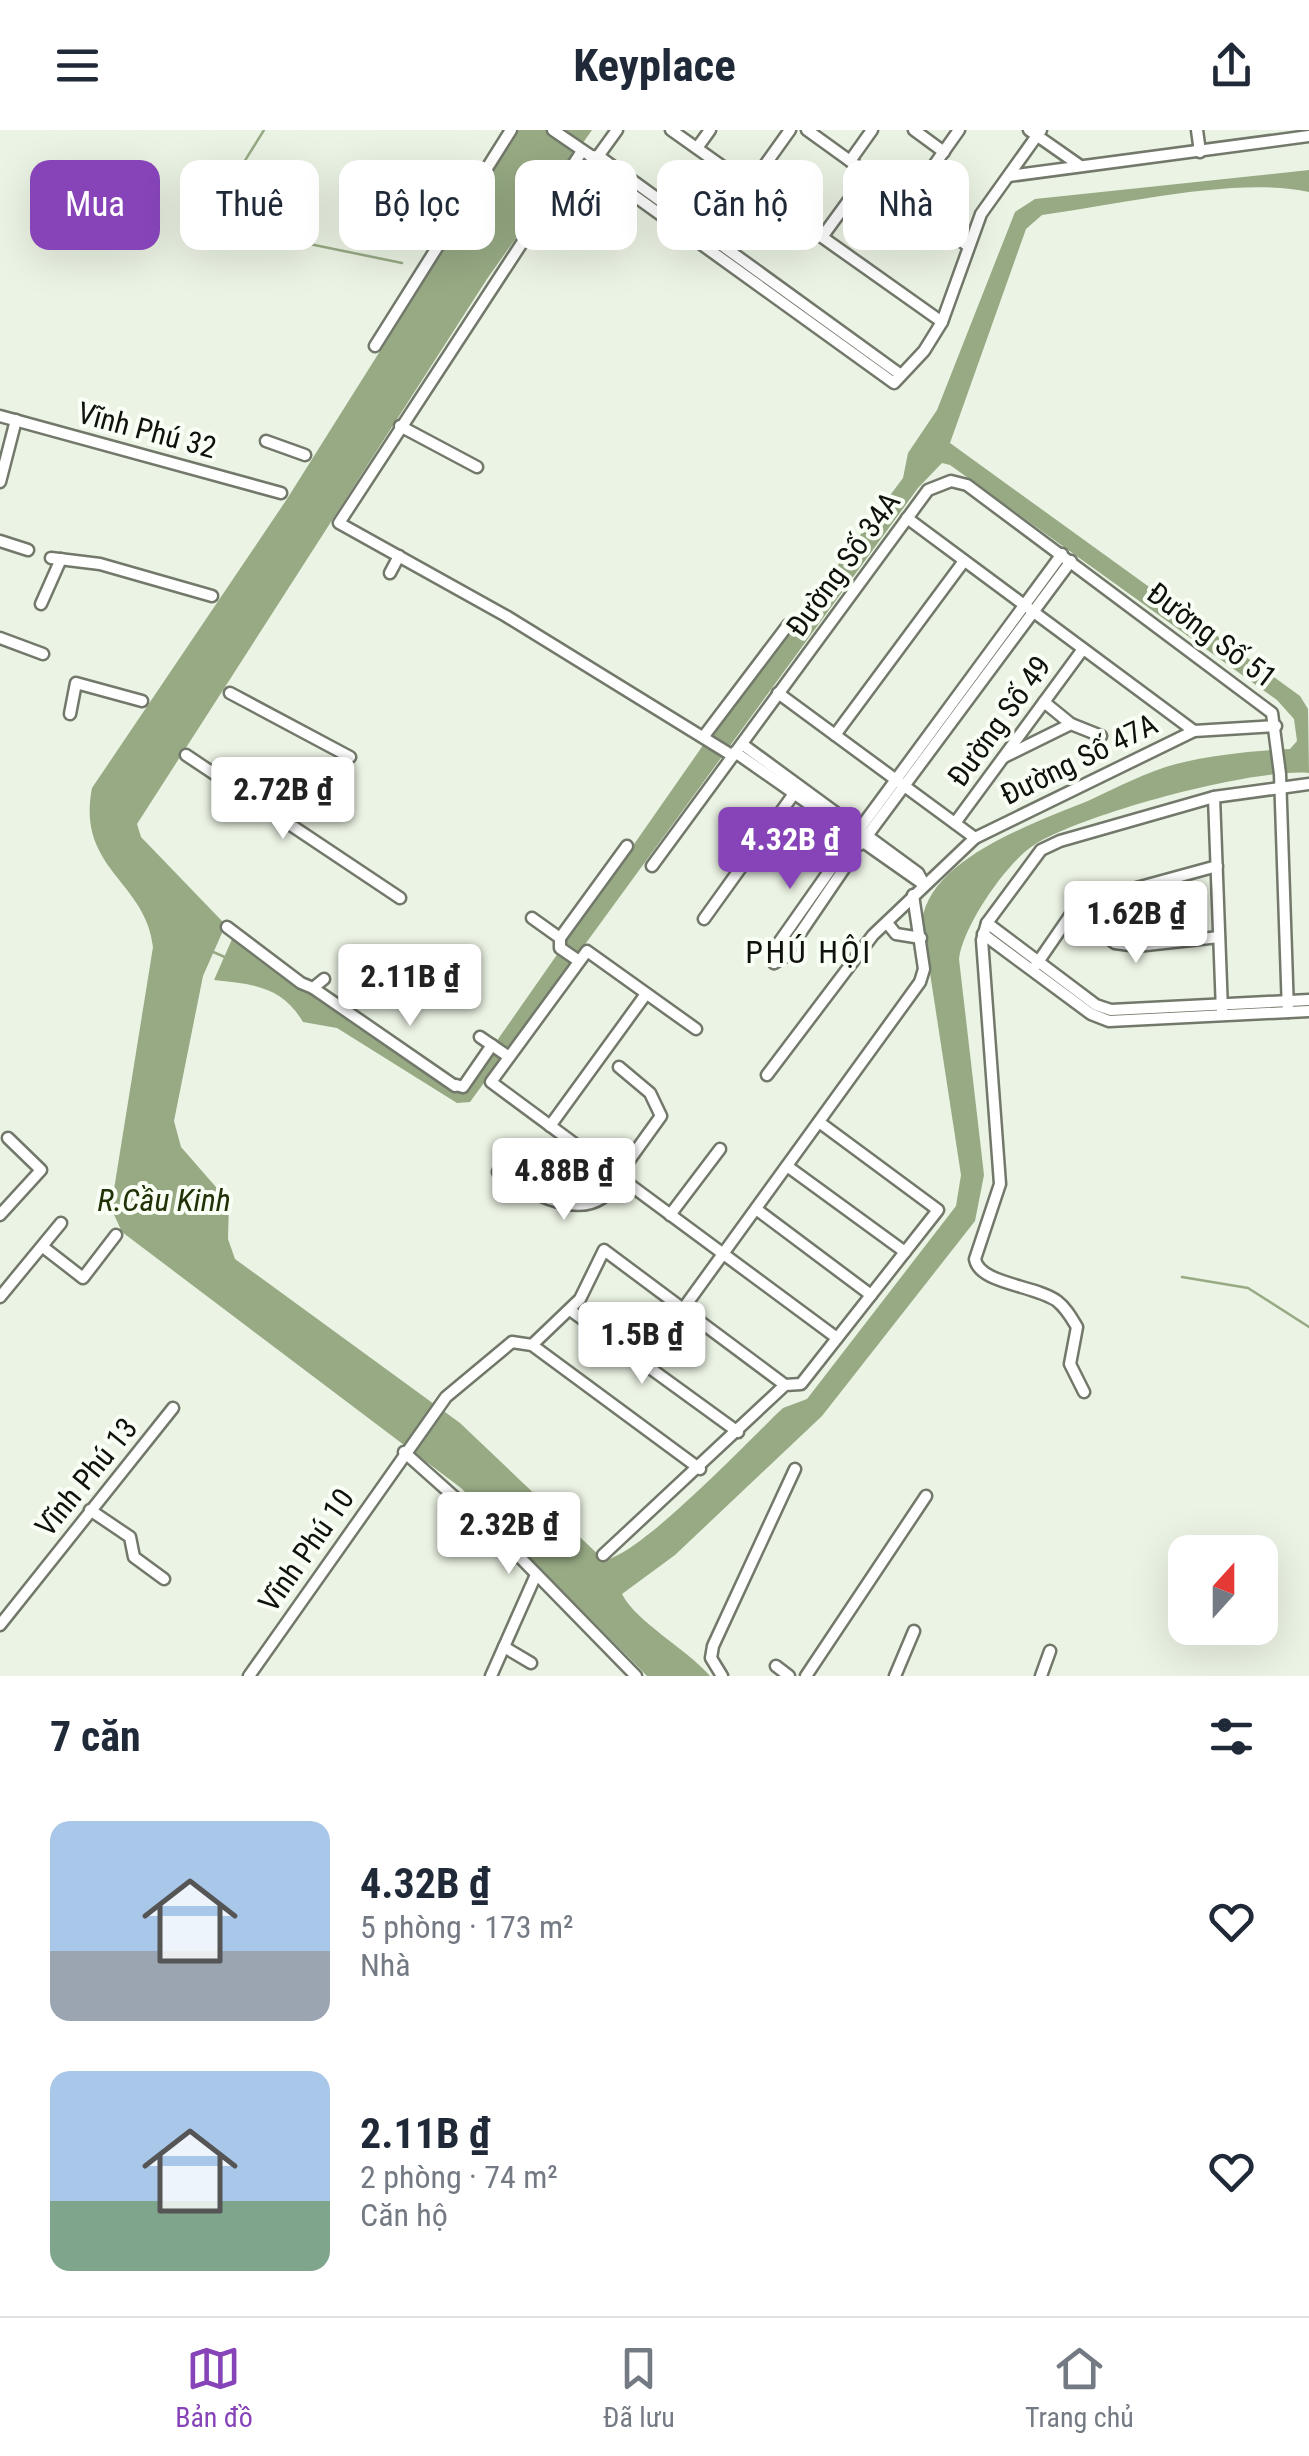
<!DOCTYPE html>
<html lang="vi">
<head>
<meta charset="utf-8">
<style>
	:root { --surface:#fff; --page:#f2f2f3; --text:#1f2937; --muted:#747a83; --line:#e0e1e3; --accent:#8644b8 }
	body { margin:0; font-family:"Roboto Condensed",sans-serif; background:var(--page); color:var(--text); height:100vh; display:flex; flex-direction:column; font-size:38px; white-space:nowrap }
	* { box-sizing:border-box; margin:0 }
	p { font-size:32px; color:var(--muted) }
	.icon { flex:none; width:55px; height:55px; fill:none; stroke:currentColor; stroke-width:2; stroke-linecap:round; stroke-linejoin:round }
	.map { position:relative; height:1546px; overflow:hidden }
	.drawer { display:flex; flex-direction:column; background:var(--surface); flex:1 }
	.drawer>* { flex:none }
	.guide { position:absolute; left:30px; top:30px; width:1250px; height:90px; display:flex; gap:20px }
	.needle { width:65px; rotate:21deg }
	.controls { position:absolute; left:1168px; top:1405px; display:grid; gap:20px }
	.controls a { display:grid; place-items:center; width:110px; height:110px; border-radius:20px; background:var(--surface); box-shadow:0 10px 40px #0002; font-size:50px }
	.price { position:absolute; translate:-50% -85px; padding:0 22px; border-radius:10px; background:#fff; color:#222; font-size:32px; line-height:65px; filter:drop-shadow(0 2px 5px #0008) }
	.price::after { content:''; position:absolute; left:50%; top:60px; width:30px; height:22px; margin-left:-15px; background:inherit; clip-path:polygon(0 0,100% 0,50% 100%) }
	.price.on { background:var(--accent); color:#fff }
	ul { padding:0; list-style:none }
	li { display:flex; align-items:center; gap:30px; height:250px; padding:0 50px }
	li span { display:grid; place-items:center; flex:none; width:280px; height:200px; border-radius:20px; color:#555 }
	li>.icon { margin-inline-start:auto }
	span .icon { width:120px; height:120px; fill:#fffc; stroke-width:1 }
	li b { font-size:42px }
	h2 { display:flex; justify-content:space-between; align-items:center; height:120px; padding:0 50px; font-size:42px }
	.tag { padding:0 35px; border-radius:20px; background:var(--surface); box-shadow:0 10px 40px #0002; font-size:35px; line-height:90px }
	.tag.on { background:var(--accent); color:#fff }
	header { display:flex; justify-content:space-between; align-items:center; height:130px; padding:0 50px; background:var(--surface); font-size:45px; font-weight:700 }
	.tabs { display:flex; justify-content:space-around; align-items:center; height:140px; border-top:2px solid var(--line); background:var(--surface); font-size:28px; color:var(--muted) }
	.tabs a { display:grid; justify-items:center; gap:5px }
	.tabs .on { color:var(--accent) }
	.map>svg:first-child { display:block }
</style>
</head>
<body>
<header><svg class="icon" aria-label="menu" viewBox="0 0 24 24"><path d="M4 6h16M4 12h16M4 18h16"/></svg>Keyplace<svg class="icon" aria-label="share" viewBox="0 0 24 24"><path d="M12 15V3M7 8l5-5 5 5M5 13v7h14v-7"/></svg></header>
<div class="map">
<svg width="1309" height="1546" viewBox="0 0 1309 1546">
	<rect width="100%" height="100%" fill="#ebf3e4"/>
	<path fill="#97aa84" d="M519,0H592L487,149L137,694L141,707L222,791V803L203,846L174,991L181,1017L229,1072L228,1109L235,1129L460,1293L604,1430C640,1426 751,1308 783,1278L807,1269L956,1076L961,1045L922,791C930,727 1038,692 1090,670C1118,657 1146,642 1176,634C1213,625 1251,621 1290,619L1297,611L1294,589L1277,570L950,335L942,333L918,358L470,972L457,973L337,898L303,892C282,856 252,854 214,850L233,807L464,958L706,611L903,348L908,323L937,280L1015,82L1035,69L1309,40V62C1237,46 1117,75 1042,85L1026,99L950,313L1300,566L1308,579L1309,643C1253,638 1082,684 1034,715C1006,733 963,796 959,829L984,1045L975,1091L822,1286L675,1425L622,1464C637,1493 686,1518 710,1546H647L461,1358L122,1102L111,1078L153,817C146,751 76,739 92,658L287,369Z"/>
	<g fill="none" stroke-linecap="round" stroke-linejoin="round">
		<g stroke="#97aa84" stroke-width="2.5">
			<polyline points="264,0 211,85 256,103 402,133"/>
			<polyline points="211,821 227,828"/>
			<polyline points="1182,1147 1248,1158 1309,1197"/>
		</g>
		<g stroke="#72796b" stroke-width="15">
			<g id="street">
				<polyline points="553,0 591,26 600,27 901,245"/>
				<polyline points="671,0 942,192"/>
				<polyline points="807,0 968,116"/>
				<polyline points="914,0 944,22"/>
				<polyline points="1029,0 1079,35"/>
				<polyline points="1197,0 1200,22"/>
				<polyline points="697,18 710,0"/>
				<polyline points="582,21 339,393 506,486 733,626"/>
				<polyline points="591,26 593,36 894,253 924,221 942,192 981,84 1041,0"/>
				<polyline points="850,31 872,0"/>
				<polyline points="1009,46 1309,6"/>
				<polyline points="575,58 617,0"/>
				<polyline points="908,72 959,0"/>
				<polyline points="822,107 868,44"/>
				<polyline points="709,113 790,0"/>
				<polyline points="375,216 511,0"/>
				<polyline points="0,286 281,363"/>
				<polyline points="400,296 477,337"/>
				<polyline points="266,311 305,325"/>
				<polyline points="0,352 16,290"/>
				<polyline points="907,388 1194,601"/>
				<polyline points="0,411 28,420"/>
				<polyline points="51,428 100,434 212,466"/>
				<polyline points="390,443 399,426"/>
				<polyline points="41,474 61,429"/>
				<polyline points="0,508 43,524"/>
				<polyline points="230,563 350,627"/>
				<polyline points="778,563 975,708"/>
				<polyline points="70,584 76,553 142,571"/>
				<polyline points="1071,594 1101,606"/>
				<polyline points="835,605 964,431"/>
				<polyline points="704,606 788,495"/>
				<polyline points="742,614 918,743 924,754"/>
				<polyline points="735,622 923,754"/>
				<polyline points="186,625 400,768"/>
				<polyline points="1004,627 1071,594 1044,572"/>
				<polyline points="1214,667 1222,881"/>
				<polyline points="955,693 1083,519"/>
				<polyline points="652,736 928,360 951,351 967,355 1272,583 1280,644 1288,882"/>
				<polyline points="1073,781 1115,813 1137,816 1219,807"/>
				<polyline points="532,788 560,808 560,818 579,831"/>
				<polyline points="704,789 793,665"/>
				<polyline points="887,793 896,804 921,808"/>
				<polyline points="987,793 1096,875 1111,880 1309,870"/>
				<polyline points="227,797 301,853 313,858 324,849"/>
				<polyline points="983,804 1091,884 1109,891 1309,881"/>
				<polyline points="560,808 627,716"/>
				<polyline points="774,833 773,821 842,723 861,714 1071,431"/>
				<polyline points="774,833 784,827 852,727 853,708 1062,424"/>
				<polyline points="1036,835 1078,774 1217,736"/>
				<polyline points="313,858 455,956"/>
				<polyline points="696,899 587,821 491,952 837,1208"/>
				<polyline points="480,907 509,927"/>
				<polyline points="767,945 873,805 975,708 1194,601 1276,596"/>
				<polyline points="456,955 463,957 492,915"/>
				<polyline points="550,996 646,864"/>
				<polyline points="787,1036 905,1122"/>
				<path d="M498,1042C523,1059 573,1088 602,1068L661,986L650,963L619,937"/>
				<polyline points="756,1079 871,1165"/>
				<polyline points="0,1085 41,1040 8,1008"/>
				<polyline points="670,1085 720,1019"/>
				<polyline points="43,1117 83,1148 116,1105"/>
				<polyline points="0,1167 61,1093"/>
				<polyline points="683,1179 920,852 924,839 913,765"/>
				<polyline points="570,1180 738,1302"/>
				<polyline points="532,1215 580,1169 604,1120 785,1255"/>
				<path d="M1084,1262L1070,1234L1077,1197C1071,1187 1066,1178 1057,1171C1035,1155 979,1154 975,1129L1000,1054L982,810L987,793L1041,720L1060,711L1214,667L1309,654"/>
				<polyline points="404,1322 505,1412 636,1546"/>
				<polyline points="90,1380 130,1407 134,1427 164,1449"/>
				<polyline points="603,1425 785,1255 801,1254 938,1080 819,992"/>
				<polyline points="0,1495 173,1278"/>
				<polyline points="504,1517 531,1533"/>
				<polyline points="776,1536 789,1546"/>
				<polyline points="249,1546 446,1267 512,1212 532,1215 700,1339"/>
				<polyline points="491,1546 535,1447"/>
				<polyline points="722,1546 711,1528 713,1516 795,1339"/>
				<polyline points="806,1546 926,1366"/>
				<polyline points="895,1546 914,1501"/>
				<polyline points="1041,1546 1050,1521"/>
			</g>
		</g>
		<use href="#street" stroke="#fff" stroke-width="10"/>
	</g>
	<g text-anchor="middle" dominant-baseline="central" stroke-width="8" stroke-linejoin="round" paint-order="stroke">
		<g font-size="30" fill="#0f110c" stroke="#fafff6">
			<text transform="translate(147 300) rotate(15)">Vĩnh Phú 32</text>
			<text transform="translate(843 434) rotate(-54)">Đường Số 34A</text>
			<text transform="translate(1212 505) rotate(37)">Đường Số 51</text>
			<text transform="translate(999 591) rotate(-54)">Đường Số 49</text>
			<text transform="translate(1079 629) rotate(-26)">Đường Số 47A</text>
			<text transform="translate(86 1347) rotate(-51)">Vĩnh Phú 13</text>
			<text transform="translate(306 1420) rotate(-55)">Vĩnh Phú 10</text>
		</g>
		<g font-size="32" letter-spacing="2.5" fill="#0f110c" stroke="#fafff6">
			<text x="809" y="822">PHÚ HỘI</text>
		</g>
		<g font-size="32" font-style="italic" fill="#213206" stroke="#fafff6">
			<text x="164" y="1070">R.Cầu Kinh</text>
		</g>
	</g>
</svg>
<div class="controls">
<a><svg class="needle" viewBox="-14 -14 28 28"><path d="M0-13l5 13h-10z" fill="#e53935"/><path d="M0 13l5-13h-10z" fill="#747a83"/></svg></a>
</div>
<b class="price" style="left:283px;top:712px">2.72B ₫</b>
<b class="price on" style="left:790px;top:762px">4.32B ₫</b>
<b class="price" style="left:1136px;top:836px">1.62B ₫</b>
<b class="price" style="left:410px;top:899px">2.11B ₫</b>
<b class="price" style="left:564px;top:1093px">4.88B ₫</b>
<b class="price" style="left:642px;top:1257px">1.5B ₫</b>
<b class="price" style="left:509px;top:1447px">2.32B ₫</b>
<div class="guide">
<a class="tag on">Mua</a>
<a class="tag">Thuê</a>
<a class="tag">Bộ lọc</a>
<a class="tag">Mới</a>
<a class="tag">Căn hộ</a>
<a class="tag">Nhà</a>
</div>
</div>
<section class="drawer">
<h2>7 căn<svg class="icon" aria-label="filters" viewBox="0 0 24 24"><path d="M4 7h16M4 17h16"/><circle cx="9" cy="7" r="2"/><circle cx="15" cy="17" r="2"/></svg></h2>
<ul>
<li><span style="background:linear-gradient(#a9c7e8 65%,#9aa5b1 0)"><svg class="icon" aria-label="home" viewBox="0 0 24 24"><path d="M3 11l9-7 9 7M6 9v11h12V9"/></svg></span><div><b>4.32B ₫</b><p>5 phòng · 173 m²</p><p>Nhà</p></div><svg class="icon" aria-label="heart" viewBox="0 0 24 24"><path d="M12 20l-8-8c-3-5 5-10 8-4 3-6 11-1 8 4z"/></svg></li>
<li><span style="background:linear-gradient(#a9c7e8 65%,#7fa58c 0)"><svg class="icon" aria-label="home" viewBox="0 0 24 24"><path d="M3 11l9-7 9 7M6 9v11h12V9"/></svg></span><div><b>2.11B ₫</b><p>2 phòng · 74 m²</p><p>Căn hộ</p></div><svg class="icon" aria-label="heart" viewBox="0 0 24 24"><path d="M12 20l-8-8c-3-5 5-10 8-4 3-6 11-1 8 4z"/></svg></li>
</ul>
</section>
<nav class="tabs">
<a class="on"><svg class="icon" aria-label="map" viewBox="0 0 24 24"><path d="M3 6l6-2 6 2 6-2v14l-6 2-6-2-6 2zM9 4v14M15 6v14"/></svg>Bản đồ</a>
<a><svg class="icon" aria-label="saved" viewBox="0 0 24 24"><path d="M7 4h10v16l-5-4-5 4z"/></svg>Đã lưu</a>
<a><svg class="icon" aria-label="home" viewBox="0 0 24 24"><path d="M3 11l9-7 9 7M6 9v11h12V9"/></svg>Trang chủ</a>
</nav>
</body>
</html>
